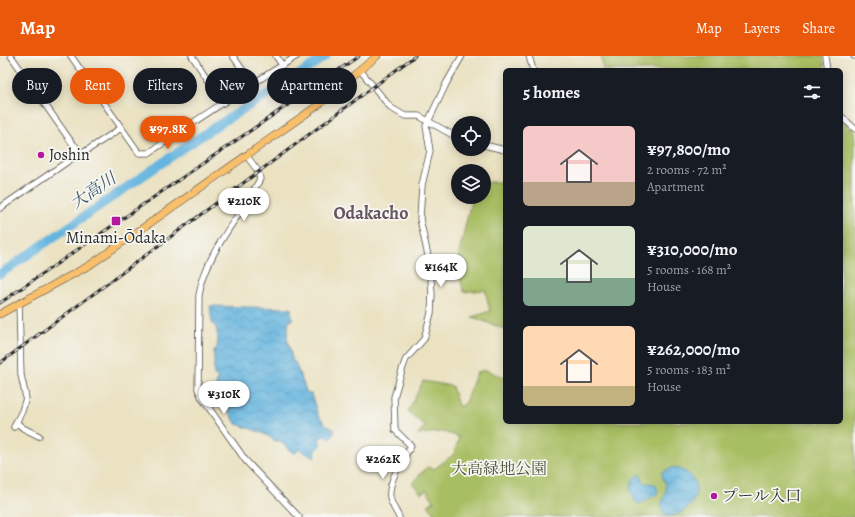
<!DOCTYPE html>
<html lang="en">
<head>
<meta charset="utf-8">
<style>
	:root { --surface:#171b24; --page:#242831; --text:#f1f3f6; --muted:#9ea1a6; --accent:#ea580c }
	body { margin:0; font-family:Alegreya,"Noto Serif JP",serif; background:var(--page); color:var(--text); height:100vh; display:flex; flex-direction:column; font-size:15px; white-space:nowrap }
	* { box-sizing:border-box; margin:0 }
	p { font-size:13px; color:var(--muted) }
	.icon { flex:none; width:22px; height:22px; fill:none; stroke:currentColor; stroke-width:2; stroke-linecap:round; stroke-linejoin:round }
	.map { position:relative; flex:1; overflow:hidden }
	.drawer { position:absolute; left:503px; top:12px; width:340px; height:356px; display:flex; flex-direction:column; background:var(--surface); border-radius:6px; box-shadow:0 2px 10px #0003 }
	.drawer>* { flex:none }
	.top-card { position:absolute; left:12px; top:12px; width:380px; height:36px; display:flex; gap:8px }
	.buttons { position:absolute; left:451px; top:60px; display:grid; gap:8px }
	.buttons a { display:grid; place-items:center; width:40px; height:40px; border-radius:50%; background:var(--surface); box-shadow:0 2px 10px #0003; font-size:20px }
	.price { position:absolute; translate:-50% -34px; padding:0 9px; border-radius:14px; background:#fff; color:#222; font-size:13px; line-height:26px; filter:drop-shadow(0 1px 2px #0008) }
	.price::after { content:''; position:absolute; left:50%; top:24px; width:12px; height:9px; margin-left:-6px; background:inherit; clip-path:polygon(0 0,100% 0,50% 100%) }
	.price.selected { background:var(--accent); color:#fff }
	ul { padding:0; list-style:none }
	li { display:flex; align-items:center; gap:12px; height:100px; padding:0 20px }
	li span { display:grid; place-items:center; flex:none; width:112px; height:80px; border-radius:6px; color:#555 }
	li>.icon { margin-inline-start:auto }
	span .icon { width:48px; height:48px; fill:#fffc; stroke-width:1 }
	li b { font-size:17px }
	h2 { display:flex; justify-content:space-between; align-items:center; height:48px; padding:0 20px; font-size:17px }
	.chip { padding:0 14px; border-radius:18px; background:var(--surface); box-shadow:0 2px 10px #0003; font-size:14px; line-height:36px }
	.chip.selected { background:var(--accent); color:#fff }
	header { display:flex; align-items:center; gap:24px; box-sizing:border-box; height:56px; padding:0 20px; background:var(--accent); color:#fff }
	header strong { font-size:19px }
	nav { display:flex; gap:22px; margin-inline-start:auto; font-size:14px }
	.map>svg:first-child { display:block }
</style>
</head>
<body>
<header>
<strong>Map</strong>
<nav><a>Map</a><a>Layers</a><a>Share</a></nav>
</header>
<div class="map">
<svg width="855" height="461" viewBox="0 0 855 461">
	<defs>
		<pattern id="water-waves" width="16" height="10" patternUnits="userSpaceOnUse"><rect width="16" height="10" fill="#63b4de"/><path d="M0 5q4-4 8 0t8 0" fill="none" stroke="#5293b4"/></pattern>
	</defs>
	<rect width="100%" height="100%" fill="#f6f6f2"/>
	<filter id="ink" filterUnits="userSpaceOnUse"><feTurbulence type="fractalNoise" baseFrequency=".025" numOctaves="2"/><feDisplacementMap in="SourceGraphic" scale="8" xChannelSelector="R" yChannelSelector="G"/><feConvolveMatrix kernelMatrix="1 2 1 2 8 2 1 2 1" color-interpolation-filters="sRGB"/></filter>
	<filter id="wash" filterUnits="userSpaceOnUse"><feTurbulence type="fractalNoise" baseFrequency=".012" numOctaves="4" result="noise"/><feDisplacementMap in="SourceGraphic" scale="16" xChannelSelector="R" yChannelSelector="G"/><feGaussianBlur stdDeviation="0.9" result="paint"/><feColorMatrix in="noise" values="0 0 0 0 0 0 0 0 0 0 0 0 0 0 0 0 0 1.4 0 .05"/><feComposite in="paint" operator="in"/></filter>
	<g filter="url(#wash)">
		<rect width="100%" height="100%" fill="#ebe2c2"/>
		<g fill="#a8be62" stroke="#6a7446">
			<polygon points="601,0 823,0 825,14 603,14"/>
			<polygon points="841,63 855,75 855,461 436,461 428,449 434,445 427,434 421,437 412,427 427,411 434,413 454,398 459,381 443,376 418,378 425,370 408,356 423,325 452,330 458,350 464,349 477,316 486,314 505,322 505,366 841,366"/>
			<polygon points="490,126 505,126 505,273 472,261 490,255 485,234 464,236 456,210 472,141 484,141 484,128"/>
		</g>
		<g fill="url(#water-waves)" stroke="#477084">
			<path d="M210,250L291,252L292,264L289,265L287,282L293,306H295L307,337L311,338L318,359L325,368L335,374L331,382L323,380L319,383L321,390L315,394L316,401L305,397L300,393L294,398L280,385H274C270,378 245,371 236,368L229,355L231,354L230,351L226,352C214,340 213,338 218,321L214,319V295L217,292L218,281L216,271L212,267Z"/>
			<path d="M674,411C712,421 696,461 665,460L661,451C662,444 667,438 666,431C666,425 661,422 662,416Z"/>
			<polygon points="640,418 644,427 655,428 658,435 657,438 640,448 636,446 630,434 633,423"/>
		</g>
		<g fill="none" stroke-linecap="round" stroke-linejoin="round">
			<polyline stroke="#63b4de" stroke-width="9" points="0,218 216,70 291,24 326,0"/>
		</g>
	</g>
	<g filter="url(#ink)">
		<g fill="none" stroke-linecap="round" stroke-linejoin="round">
			<g stroke="#484642" stroke-width="7">
				<g id="minor">
					<path d="M71,0L139,97H149C197,63 247,31 297,0"/>
					<polyline points="192,0 223,46"/>
					<polyline points="233,0 253,29"/>
					<polyline points="276,0 282,9"/>
					<polyline points="529,0 533,14"/>
					<polyline points="825,0 827,14"/>
					<polyline points="854,0 855,0"/>
					<polyline points="360,14 391,52 405,60 419,60 458,82"/>
					<polyline points="841,60 855,73"/>
					<polyline points="73,88 83,97 121,72"/>
					<polyline points="484,89 505,94"/>
					<path d="M246,99L258,115L260,123C239,163 207,194 199,239L198,333L202,342L246,405L299,461"/>
					<polyline points="0,152 77,99 72,87 11,0"/>
					<polyline points="16,366 23,372 39,380"/>
					<polyline points="14,371 22,355 26,342 21,319 19,247"/>
					<path d="M399,461C396,455 391,448 390,441C388,424 403,404 411,390L395,374L394,341L403,311L406,303L424,283L431,257L432,238L430,209L420,163L422,129L430,95L426,70L447,26L462,0"/>
				</g>
			</g>
			<g stroke="#484642" stroke-width="8">
				<polyline id="major" points="0,258 90,209 317,50 377,0"/>
			</g>
			<use href="#minor" stroke="#fff" stroke-width="5.5"/>
			<use href="#major" stroke="#f8bf6c" stroke-width="7"/>
			<g stroke="#2b2b2b" stroke-width="3">
				<g id="rail">
					<polyline points="0,247 359,0"/>
					<polyline points="0,307 415,0"/>
				</g>
			</g>
			<use href="#rail" stroke="#f6f6f2" stroke-width="1.5" stroke-dasharray="4.5" stroke-linecap="butt"/>
		</g>
	</g>
	<g fill="#b5179e" stroke="#f6f6f2" stroke-width="1.5">
		<circle cx="41" cy="99" r="4"/>
		<rect x="111" y="160" width="10" height="10" rx="2"/>
		<circle cx="714" cy="440" r="4"/>
	</g>
	<g text-anchor="middle" dominant-baseline="central" stroke-width="3.5" stroke-linejoin="round" paint-order="stroke">
		<g font-size="16" fill="#2b2b2b" stroke="#f6f6f2" text-anchor="start">
			<text x="49" y="99">Joshin</text>
			<text x="116" y="182" text-anchor="middle">Minami-Ōdaka</text>
			<text x="722" y="440">プール入口</text>
		</g>
		<g font-size="16" fill="#50573c" stroke="#f6f6f2">
			<text x="499" y="413">大高緑地公園</text>
		</g>
		<g font-size="17" font-style="italic" fill="#3f5b6a" stroke="#f6f6f2">
			<text transform="translate(93 135) rotate(-34)">大高川</text>
		</g>
		<g font-size="18" font-weight="bold" fill="#675560" stroke="#f6f6f2">
			<text x="371" y="157">Odakacho</text>
		</g>
	</g>
</svg>
<div class="buttons">
<a><svg class="icon" aria-label="locate" viewBox="0 0 24 24"><circle cx="12" cy="12" r="6"/><path d="M12 2v4M12 18v4M2 12h4M18 12h4"/></svg></a>
<a><svg class="icon" aria-label="layers" viewBox="0 0 24 24"><path d="M12 4l9 5-9 5-9-5zM3 14l9 5 9-5"/></svg></a>
</div>
<b class="price selected" style="left:168px;top:94px">¥97.8K</b>
<b class="price" style="left:244px;top:166px">¥210K</b>
<b class="price" style="left:441px;top:232px">¥164K</b>
<b class="price" style="left:224px;top:359px">¥310K</b>
<b class="price" style="left:383px;top:424px">¥262K</b>
<div class="top-card">
<a class="chip">Buy</a>
<a class="chip selected">Rent</a>
<a class="chip">Filters</a>
<a class="chip">New</a>
<a class="chip">Apartment</a>
</div>
<section class="drawer">
<h2>5 homes<svg class="icon" aria-label="filters" viewBox="0 0 24 24"><path d="M4 7h16M4 17h16"/><circle cx="9" cy="7" r="2"/><circle cx="15" cy="17" r="2"/></svg></h2>
<ul>
<li><span style="background:linear-gradient(#f6c9c9 70%,#b9a48a 0)"><svg class="icon" aria-label="home" viewBox="0 0 24 24"><path d="M3 11l9-7 9 7M6 9v11h12V9"/></svg></span><div><b>¥97,800/mo</b><p>2 rooms · 72 m²</p><p>Apartment</p></div></li>
<li><span style="background:linear-gradient(#dfe7d0 65%,#7fa58c 0)"><svg class="icon" aria-label="home" viewBox="0 0 24 24"><path d="M3 11l9-7 9 7M6 9v11h12V9"/></svg></span><div><b>¥310,000/mo</b><p>5 rooms · 168 m²</p><p>House</p></div></li>
<li><span style="background:linear-gradient(#ffd9b3 75%,#c2b280 0)"><svg class="icon" aria-label="home" viewBox="0 0 24 24"><path d="M3 11l9-7 9 7M6 9v11h12V9"/></svg></span><div><b>¥262,000/mo</b><p>5 rooms · 183 m²</p><p>House</p></div></li>
</ul>
</section>
</div>
</body>
</html>
